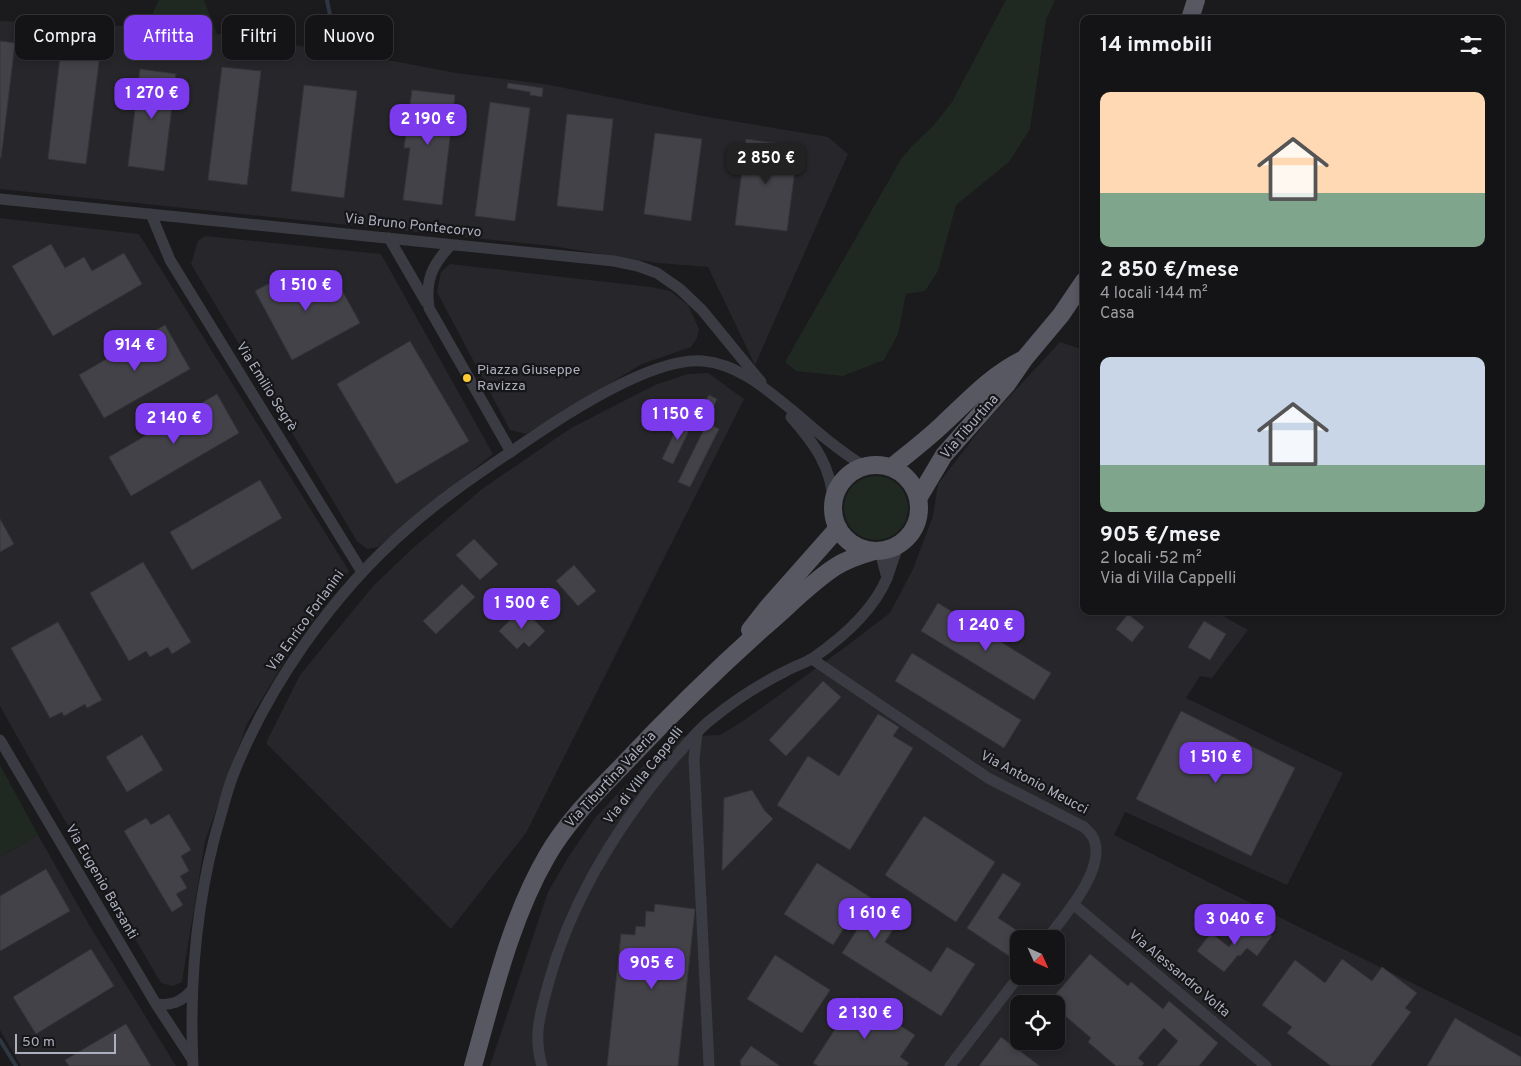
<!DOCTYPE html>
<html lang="it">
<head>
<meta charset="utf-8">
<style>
	:root { --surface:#141416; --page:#212123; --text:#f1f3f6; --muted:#9d9ea1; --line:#333335; --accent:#7c3aed }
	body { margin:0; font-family:Overpass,sans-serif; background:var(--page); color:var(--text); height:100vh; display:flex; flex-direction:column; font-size:19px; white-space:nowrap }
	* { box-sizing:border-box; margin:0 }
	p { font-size:16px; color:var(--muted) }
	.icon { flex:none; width:28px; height:28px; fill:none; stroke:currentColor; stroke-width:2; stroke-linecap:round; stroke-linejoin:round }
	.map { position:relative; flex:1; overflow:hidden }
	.drawer { position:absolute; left:1080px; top:15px; width:425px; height:600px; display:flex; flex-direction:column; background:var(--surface); border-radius:10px; box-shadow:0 2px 8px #0003,0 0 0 1px var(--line) }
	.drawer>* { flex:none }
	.top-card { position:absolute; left:15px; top:15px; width:475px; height:45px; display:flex; gap:10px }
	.needle { width:32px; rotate:135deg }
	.controls { position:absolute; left:1010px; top:930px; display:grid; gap:10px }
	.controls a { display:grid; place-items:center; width:55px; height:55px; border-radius:10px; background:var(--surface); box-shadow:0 2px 8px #0003,0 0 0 1px var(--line); font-size:25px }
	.scale { position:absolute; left:15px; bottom:12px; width:101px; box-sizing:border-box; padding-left:5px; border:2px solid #acb0be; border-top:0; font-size:14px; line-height:18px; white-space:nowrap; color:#acb0be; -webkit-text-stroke:4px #161518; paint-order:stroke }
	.price { position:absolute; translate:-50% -42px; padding:0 11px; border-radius:10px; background:var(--accent); color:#fff; font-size:16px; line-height:32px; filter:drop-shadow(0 1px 2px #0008) }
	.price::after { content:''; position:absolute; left:50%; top:30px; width:15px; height:11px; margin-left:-8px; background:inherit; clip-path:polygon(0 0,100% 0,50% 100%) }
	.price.active { background:#222; color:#fff }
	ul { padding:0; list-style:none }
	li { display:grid; align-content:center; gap:10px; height:265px; padding:0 20px }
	li span { display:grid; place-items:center; height:155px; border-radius:10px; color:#555 }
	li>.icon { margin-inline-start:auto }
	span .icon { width:90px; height:90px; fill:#fffc; stroke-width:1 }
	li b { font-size:21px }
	h2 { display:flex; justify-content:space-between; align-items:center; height:60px; padding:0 20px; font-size:21px }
	.pill { padding:0 18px; border-radius:10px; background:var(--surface); box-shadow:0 2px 8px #0003,0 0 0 1px var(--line); font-size:18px; line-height:45px }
	.pill.active { background:var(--accent); color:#fff }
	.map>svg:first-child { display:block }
</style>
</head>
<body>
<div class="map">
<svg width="1521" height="1066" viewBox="0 0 1521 1066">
	<rect width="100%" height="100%" fill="#1b1a1d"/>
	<g fill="#27262a" fill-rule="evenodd">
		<polygon points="0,21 146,27 217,34 356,54 456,73 545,84 708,117 828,137 848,154 755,365 708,267 658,263 552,246 0,189"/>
		<polygon points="0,218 139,234 349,571 290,652 247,724 205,841 182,982 172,986 161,983 54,802 0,706"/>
		<polygon points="205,236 381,254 493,454 378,547 367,549 357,541 191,264 198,241"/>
		<polygon points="450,264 651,287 670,291 688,305 699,329 697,338 691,347 642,364 526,434 510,430 437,292 441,272"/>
		<path d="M1060,342L1084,350V611H1214L1248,630L1212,678L1200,676L1186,698L1343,773L1287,885L1125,812L1114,835L1521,1037V1066H490L548,892L569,856L595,818L670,737L720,735L746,719L844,648L890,613L913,569L933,516L938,484L985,423ZM1019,939H1056V976H1019ZM1019,1004H1056V1041H1019Z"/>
		<polygon points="708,373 744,399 526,833 451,929 266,743 300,675 374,585 413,548 482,489 571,428 655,385 688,374"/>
		<polygon points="38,835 91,928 176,1066 21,1066 0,1030 0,857"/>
	</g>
	<g fill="#1f2922">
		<polygon points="159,0 204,0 217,34 146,27"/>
		<polygon points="1006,0 1055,0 1046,20 1030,129 1009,162 956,205 938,271 925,291 906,294 898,334 884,360 843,376 796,371 785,362 901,159 911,147 933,126 952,102"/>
		<circle cx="876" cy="508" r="32"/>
		<polygon points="0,765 38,835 0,857"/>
	</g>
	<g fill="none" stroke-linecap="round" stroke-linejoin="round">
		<g stroke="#2e3843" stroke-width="4">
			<polyline points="327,0 334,35"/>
			<polyline points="0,1040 16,1066"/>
		</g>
	</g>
	<g fill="#424248" stroke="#353439">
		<polygon points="0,41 15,43 1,158 0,158"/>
		<polygon points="61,49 100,54 86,164 48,159"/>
		<polygon points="222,67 261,71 247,185 208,180"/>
		<polygon points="140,69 176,74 164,171 128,166"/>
		<polygon points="508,83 543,88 542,97 530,95 530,92 507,88"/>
		<polygon points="304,85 357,91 344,198 291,191"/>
		<polygon points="412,90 455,95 442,205 403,200 410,148 404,148"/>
		<polygon points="490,102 530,108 515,221 475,216"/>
		<polygon points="567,114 613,119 603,211 557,206"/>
		<polygon points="655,133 702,139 691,221 644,214"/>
		<polygon points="746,139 798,146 787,231 735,225"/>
		<polygon points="51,244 65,268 84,257 92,271 124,253 142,284 53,336 12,266"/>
		<polygon points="287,274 292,283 307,274 312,284 322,279 326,287 337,281 360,323 292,360 255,291"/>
		<polygon points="165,325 190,369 104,418 79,375"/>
		<polygon points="410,341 469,441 396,484 337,384"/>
		<polygon points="217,394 239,433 131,496 109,457"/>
		<polygon points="709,395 717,399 713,408 704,404"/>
		<polygon points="682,417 693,422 673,464 662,459"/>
		<polygon points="707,423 719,429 690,487 678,482"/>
		<polygon points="260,480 282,518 192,570 170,532"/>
		<polygon points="0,519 14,544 0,552"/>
		<polygon points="474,539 498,564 480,580 456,555"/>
		<polygon points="143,562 191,642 172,654 168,647 150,657 146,651 129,661 90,593"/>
		<polygon points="574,565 596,591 578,606 556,581"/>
		<polygon points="462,584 475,597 436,634 423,621"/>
		<polygon points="938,603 1051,673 1034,700 921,631"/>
		<polygon points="522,608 545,631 529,647 524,642 517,649 499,631"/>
		<polygon points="1128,614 1144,627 1132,642 1116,629"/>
		<polygon points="1204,621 1226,634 1210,660 1188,647"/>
		<polygon points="58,622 102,700 87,708 85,704 64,716 62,712 50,718 11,648"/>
		<polygon points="912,653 1021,720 1004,748 895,681"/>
		<polygon points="823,681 841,697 786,756 769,740"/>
		<polygon points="1181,711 1295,768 1251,856 1136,799"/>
		<polygon points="878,714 899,727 893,736 913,748 850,850 777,805 808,756 839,776"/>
		<polygon points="142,735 163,770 127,792 106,757"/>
		<polygon points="752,790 765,811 773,819 722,871 724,798"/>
		<polygon points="169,814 191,850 181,856 189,871 180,876 187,888 176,894 183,905 172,912 124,831 146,818 151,825"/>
		<polygon points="924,816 995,862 956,922 885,875"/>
		<polygon points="817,863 901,917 885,942 931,972 947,947 975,964 941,1016 842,953 869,911 859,905 833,945 784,914"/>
		<polygon points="46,869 70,911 0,951 0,896"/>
		<polygon points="1003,873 1021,884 998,918 1024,935 1021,939 1019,939 1019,942 1009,956 967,928"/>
		<polygon points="655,904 695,909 678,1066 607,1066 621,934 635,935 636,926 645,927 646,911 654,912"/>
		<polygon points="1250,919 1272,936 1257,956 1247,948 1240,956 1238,955 1224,972 1197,951 1211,933 1229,947"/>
		<polygon points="91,949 114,986 36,1034 13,997"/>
		<polygon points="1090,954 1128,986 1131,982 1163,1009 1169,1001 1218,1043 1199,1066 1157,1066 1178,1041 1164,1028 1138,1058 1144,1063 1142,1066 1116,1066 1088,1042 1091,1038 1056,1008 1056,1004 1049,1002"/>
		<polygon points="775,955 830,990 802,1033 747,999"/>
		<polygon points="1342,959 1372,981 1382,967 1417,993 1405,1008 1411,1012 1371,1066 1331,1066 1287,1033 1292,1027 1262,1005 1295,960 1325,983"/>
		<polygon points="856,997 915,1035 900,1057 909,1063 907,1066 818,1066 813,1063"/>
		<polygon points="1455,1018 1521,1057 1521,1066 1427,1066"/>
		<polygon points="126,1024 151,1066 69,1066 65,1060"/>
		<polygon points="1001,1037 1040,1066 979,1066"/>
		<polygon points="751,1046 780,1066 741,1066 740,1061"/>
	</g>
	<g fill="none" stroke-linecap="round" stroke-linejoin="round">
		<g stroke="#3b3b43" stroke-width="11">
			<polyline points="0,199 614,261 638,266 657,273 680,289 702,310 761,382"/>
			<polyline points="151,214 170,260 362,572"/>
			<polyline points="389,238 426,302"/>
			<path d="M451,245C432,265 425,280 429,308L511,452"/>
			<path d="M791,417C814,443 832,467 833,503"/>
			<polyline points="880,551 887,578 898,546"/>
			<path d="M812,659L988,778L1084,827C1089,832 1094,836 1095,843C1103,873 1064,916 1047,939"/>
			<polyline points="697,733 694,759 695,778 709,1066"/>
			<polyline points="0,740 156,1004 192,1059"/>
			<polyline points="1073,904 1266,1066"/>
			<path d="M156,1004C171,1006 181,1002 191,991"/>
			<path d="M193,1066C189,981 197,893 222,811C225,800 228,789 232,778C267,687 334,592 408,528C445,495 487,468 528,440C569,412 653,357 703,361C738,364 766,389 792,410C815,430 838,450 864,466"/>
			<path d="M542,1066C533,1035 540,1015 548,985C571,899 619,823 676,756C688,743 699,728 713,718C735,700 760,684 786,671C795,666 805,663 813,658C842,638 873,611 887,578"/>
			<polyline points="950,1066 1019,976"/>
		</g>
		<g stroke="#575862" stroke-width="18">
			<polyline points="1190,19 1196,0"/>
			<circle cx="876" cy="508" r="43"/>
			<path d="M892,467C909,453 926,440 942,425C968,401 990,376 1022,360"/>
			<polyline points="919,497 944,455 1007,384 1025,358 1061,315 1084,281"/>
			<polyline points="750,630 768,607 838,528"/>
			<path d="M473,1066C493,995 510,920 547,856C567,821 595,794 622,766C667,718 714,672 763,628C787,608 809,584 835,567C847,559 860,555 874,551"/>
		</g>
	</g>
	<circle fill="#ffcc31" stroke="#161518" stroke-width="2" cx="467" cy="378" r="5"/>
	<g text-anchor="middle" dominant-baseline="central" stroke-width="4.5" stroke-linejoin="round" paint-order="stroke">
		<g font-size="14" fill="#acb0be" stroke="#161518">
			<text transform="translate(413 226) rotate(6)">Via Bruno Pontecorvo</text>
			<text transform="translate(266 387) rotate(58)">Via Emilio Segrè</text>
			<text transform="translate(970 427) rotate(-49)">Via Tiburtina</text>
			<text transform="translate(306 621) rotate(-54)">Via Enrico Forlanini</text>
			<text transform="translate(644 776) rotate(-52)">Via di Villa Cappelli</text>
			<text transform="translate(611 780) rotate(-47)">Via Tiburtina Valeria</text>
			<text transform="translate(1034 783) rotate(28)">Via Antonio Meucci</text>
			<text transform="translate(101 882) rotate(60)">Via Eugenio Barsanti</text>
			<text transform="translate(1179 974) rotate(40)">Via Alessandro Volta</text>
		</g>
		<g font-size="14" fill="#acb0be" stroke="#161518" text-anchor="start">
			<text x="477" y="370">Piazza Giuseppe<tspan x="477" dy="16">Ravizza</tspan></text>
		</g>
	</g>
</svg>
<div class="controls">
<a><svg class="needle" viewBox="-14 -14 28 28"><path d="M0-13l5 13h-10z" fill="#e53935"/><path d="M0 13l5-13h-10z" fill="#9d9ea1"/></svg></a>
<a><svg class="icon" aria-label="locate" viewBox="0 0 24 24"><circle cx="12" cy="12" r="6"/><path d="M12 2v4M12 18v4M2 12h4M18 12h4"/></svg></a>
</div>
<div class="scale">50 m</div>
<b class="price" style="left:152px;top:120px">1 270 €</b>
<b class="price" style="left:428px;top:146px">2 190 €</b>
<b class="price active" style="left:766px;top:185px">2 850 €</b>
<b class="price" style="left:306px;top:312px">1 510 €</b>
<b class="price" style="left:135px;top:372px">914 €</b>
<b class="price" style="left:678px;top:441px">1 150 €</b>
<b class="price" style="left:174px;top:445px">2 140 €</b>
<b class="price" style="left:522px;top:630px">1 500 €</b>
<b class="price" style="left:986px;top:652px">1 240 €</b>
<b class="price" style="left:1216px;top:784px">1 510 €</b>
<b class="price" style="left:875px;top:940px">1 610 €</b>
<b class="price" style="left:1235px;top:946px">3 040 €</b>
<b class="price" style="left:652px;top:990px">905 €</b>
<b class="price" style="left:865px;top:1040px">2 130 €</b>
<div class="top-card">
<a class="pill">Compra</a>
<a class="pill active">Affitta</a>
<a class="pill">Filtri</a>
<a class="pill">Nuovo</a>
</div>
<section class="drawer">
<h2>14 immobili<svg class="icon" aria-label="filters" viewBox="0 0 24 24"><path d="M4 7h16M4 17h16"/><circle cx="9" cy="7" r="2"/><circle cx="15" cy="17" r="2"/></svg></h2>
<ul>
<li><span style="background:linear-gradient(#ffd9b3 65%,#7fa58c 0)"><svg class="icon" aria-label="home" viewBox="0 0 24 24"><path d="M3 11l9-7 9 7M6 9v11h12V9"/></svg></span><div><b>2 850 €/mese</b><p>4 locali · 144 m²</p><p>Casa</p></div></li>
<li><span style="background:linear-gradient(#c9d6e8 70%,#7fa58c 0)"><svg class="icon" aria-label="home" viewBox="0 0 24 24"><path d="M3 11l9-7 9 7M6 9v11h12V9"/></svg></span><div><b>905 €/mese</b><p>2 locali · 52 m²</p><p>Via di Villa Cappelli</p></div></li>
</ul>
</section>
</div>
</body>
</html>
